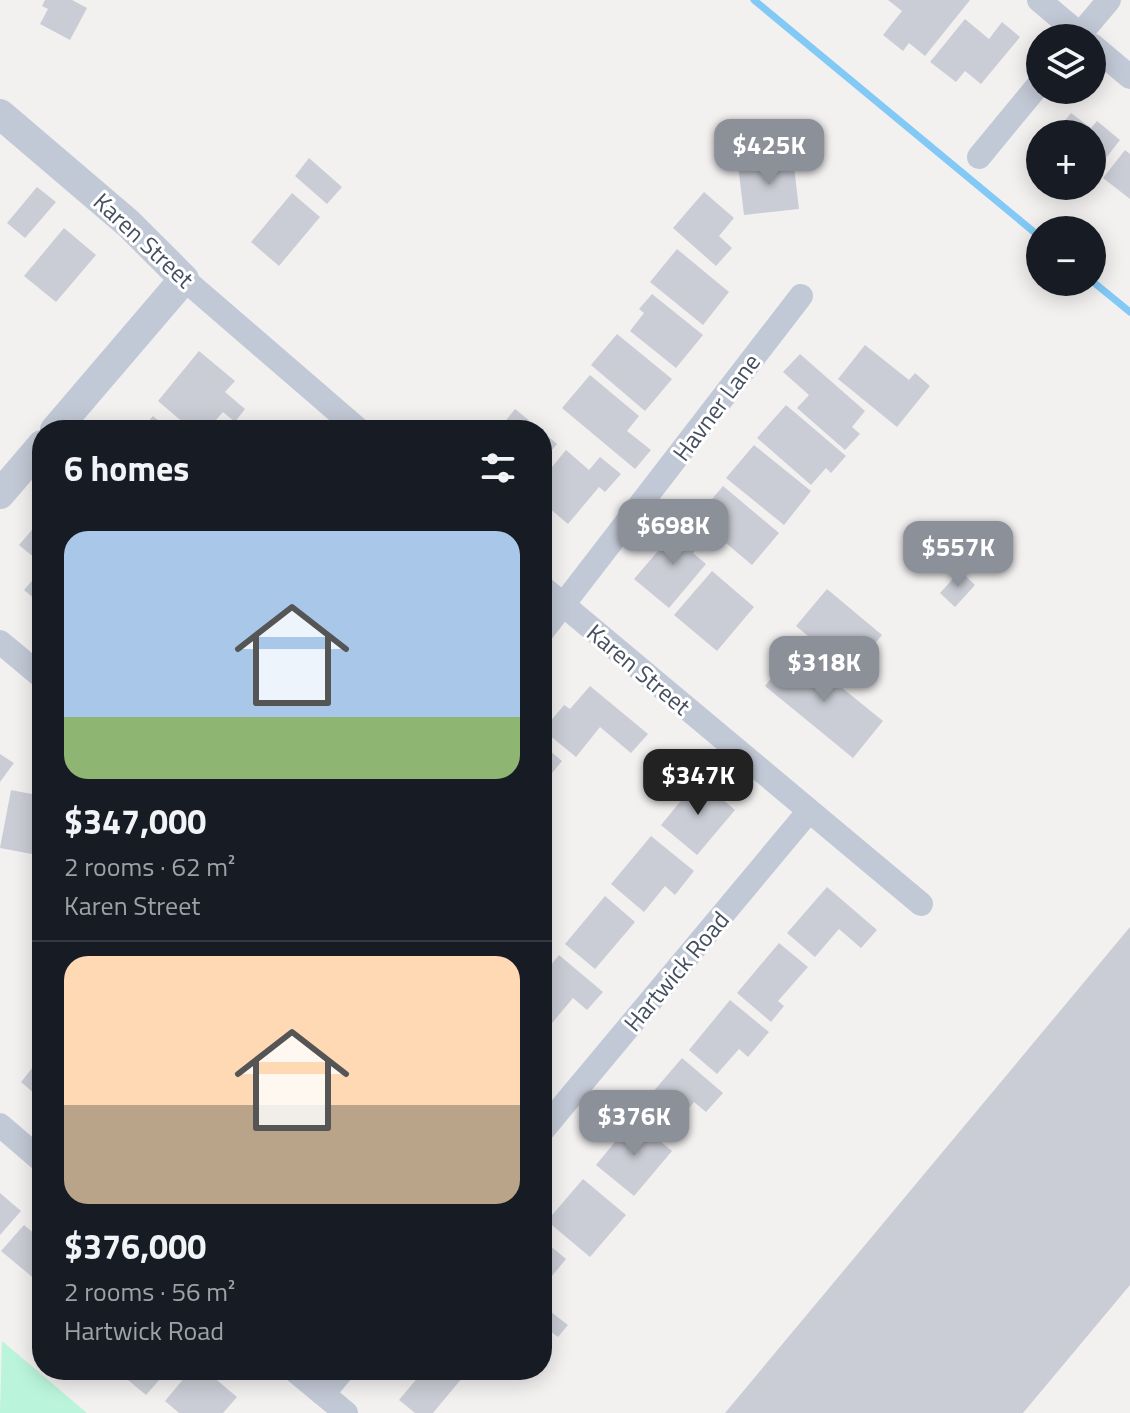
<!DOCTYPE html>
<html lang="en">
<head>
<meta charset="utf-8">
<style>
	:root { --surface:#171b24; --page:#242831; --text:#f1f3f6; --muted:#9ea1a6; --line:#363941; --accent:#8c9099 }
	body { margin:0; font-family:"Titillium Web",sans-serif; background:var(--page); color:var(--text); height:100vh; display:flex; flex-direction:column; font-size:30px; white-space:nowrap }
	* { box-sizing:border-box; margin:0 }
	p { font-size:26px; color:var(--muted) }
	.icon { flex:none; width:44px; height:44px; fill:none; stroke:currentColor; stroke-width:2; stroke-linecap:round; stroke-linejoin:round }
	.map { position:relative; flex:1; overflow:hidden }
	.sheet { position:absolute; left:32px; top:420px; width:520px; height:960px; display:flex; flex-direction:column; background:var(--surface); border-radius:32px; box-shadow:0 4px 20px #0003 }
	.sheet>* { flex:none }
	.fabs { position:absolute; left:1026px; top:24px; display:grid; gap:16px }
	.fabs a { display:grid; place-items:center; width:80px; height:80px; border-radius:50%; background:var(--surface); box-shadow:0 4px 20px #0003; font-size:40px }
	.price { position:absolute; translate:-50% -68px; padding:0 18px; border-radius:16px; background:var(--accent); color:#fff; font-size:26px; line-height:52px; filter:drop-shadow(0 2px 4px #0008) }
	.price::after { content:''; position:absolute; left:50%; top:48px; width:24px; height:18px; margin-left:-12px; background:inherit; clip-path:polygon(0 0,100% 0,50% 100%) }
	.price.current { background:#222; color:#fff }
	ul { padding:0; list-style:none }
	li { display:grid; align-content:center; gap:16px; height:424px; padding:0 32px }
	li+li { border-top:2px solid var(--line) }
	li span { display:grid; place-items:center; height:248px; border-radius:24px; color:#555 }
	li>.icon { margin-inline-start:auto }
	span .icon { width:144px; height:144px; fill:#fffc; stroke-width:1 }
	li b { font-size:34px }
	h2 { display:flex; justify-content:space-between; align-items:center; height:96px; padding:0 32px; font-size:34px }
	.map>svg:first-child { display:block }
</style>
</head>
<body>
<div class="map">
<svg width="1130" height="1413" viewBox="0 0 1130 1413">
	<rect width="100%" height="100%" fill="#f3f0f0"/>
	<polygon fill="#baf4db" points="2,1341 87,1413 0,1413"/>
	<g fill="none" stroke-linecap="round" stroke-linejoin="round">
		<g stroke="#82c9f6" stroke-width="7">
			<polyline points="754,0 1040,237"/>
			<polyline points="1092,281 1130,312"/>
		</g>
	</g>
	<g fill="#cbcdd6">
		<polygon points="45,0 72,0 87,8 70,40 40,24 48,9 42,6"/>
		<polygon points="888,0 970,0 925,56 909,43 903,51 883,35 902,11"/>
		<polygon points="965,19 989,39 1002,22 1020,37 981,84 965,71 956,82 930,62"/>
		<polygon points="1071,113 1091,128 1097,121 1120,140 1092,176 1092,134 1054,134"/>
		<polygon points="1125,150 1130,154 1130,199 1103,178"/>
		<polygon points="309,158 342,187 327,204 295,176"/>
		<polygon points="793,158 799,209 744,215 738,165"/>
		<polygon points="37,187 56,202 25,238 7,223"/>
		<polygon points="704,192 734,218 719,236 732,248 716,266 673,228"/>
		<polygon points="292,193 320,217 279,266 251,242"/>
		<polygon points="64,228 96,255 56,302 24,276"/>
		<polygon points="677,249 729,292 703,325 650,282"/>
		<polygon points="652,294 703,335 676,368 630,331 644,313 639,309"/>
		<polygon points="617,334 672,379 645,411 591,365"/>
		<polygon points="865,345 909,380 915,373 930,386 897,427 838,379"/>
		<polygon points="199,351 235,381 225,392 245,409 235,422 223,412 207,430 192,430 158,401"/>
		<polygon points="800,354 865,411 852,427 860,434 845,450 797,408 809,395 783,372"/>
		<polygon points="590,375 639,416 627,431 651,450 635,469 562,408"/>
		<polygon points="786,405 846,456 831,473 826,468 811,485 757,438"/>
		<polygon points="515,409 541,430 498,430"/>
		<polygon points="153,416 170,430 141,430"/>
		<polygon points="542,431 557,444 542,462"/>
		<polygon points="754,445 811,491 784,525 726,478"/>
		<polygon points="566,450 589,470 600,457 621,474 605,492 599,487 568,524 542,502 542,479"/>
		<polygon points="723,486 779,533 752,565 696,518"/>
		<polygon points="42,518 42,564 19,545"/>
		<polygon points="682,523 703,541 693,553 706,564 669,608 634,579"/>
		<polygon points="42,569 42,605 24,590"/>
		<polygon points="712,571 754,607 717,651 674,615"/>
		<polygon points="960,571 975,585 955,607 940,593"/>
		<polygon points="827,589 882,635 851,672 796,626"/>
		<polygon points="794,649 883,721 853,758 765,686"/>
		<polygon points="590,686 648,734 631,753 600,727 576,757 543,730 564,705 570,709"/>
		<polygon points="542,744 562,761 542,785"/>
		<polygon points="0,754 14,763 0,782"/>
		<polygon points="699,779 735,810 697,855 661,825"/>
		<polygon points="11,790 42,796 42,856 0,848"/>
		<polygon points="651,836 694,871 675,895 665,886 644,912 611,884"/>
		<polygon points="827,887 877,930 861,948 839,929 815,957 787,933"/>
		<polygon points="605,896 635,922 595,969 565,944"/>
		<polygon points="1130,927 1130,1285 1023,1413 725,1413"/>
		<polygon points="779,943 808,967 778,1001 784,1006 771,1022 737,993"/>
		<polygon points="559,955 603,992 587,1010 573,998 547,1029 542,1025 542,976"/>
		<polygon points="730,1000 769,1032 748,1057 739,1049 717,1074 689,1050"/>
		<polygon points="42,1056 42,1100 21,1082"/>
		<polygon points="682,1058 723,1093 706,1112 694,1102 669,1132 640,1107"/>
		<polygon points="634,1119 672,1151 634,1196 596,1165"/>
		<polygon points="583,1179 626,1215 590,1257 547,1221"/>
		<polygon points="0,1193 21,1211 0,1235"/>
		<polygon points="24,1225 42,1240 42,1285 1,1251"/>
		<polygon points="542,1239 566,1259 542,1288"/>
		<polygon points="551,1312 568,1325 558,1337 542,1325"/>
		<polygon points="116,1370 168,1370 146,1395"/>
		<polygon points="191,1370 205,1370 237,1397 223,1413 179,1413 165,1401"/>
		<polygon points="424,1370 467,1372 433,1413 415,1413 399,1400"/>
	</g>
	<g fill="none" stroke-linecap="round" stroke-linejoin="round">
		<g stroke="#c2c9d6" stroke-width="24">
			<polyline points="1039,0 1084,38"/>
			<polyline points="1077,38 1109,0"/>
			<polyline points="1092,45 1130,77"/>
			<polyline points="979,157 1040,83"/>
			<polyline points="184,279 359,430"/>
			<polyline points="542,587 921,904"/>
			<polyline points="542,632 801,296"/>
			<polyline points="0,642 42,677"/>
			<polyline points="0,1125 42,1161"/>
			<polyline points="542,1131 809,811"/>
			<polyline points="294,1370 346,1413"/>
			<polyline points="323,1394 343,1370"/>
		</g>
		<g stroke="#c2c9d6" stroke-width="30">
			<polyline points="0,114 129,224 184,279 55,430"/>
			<polyline points="0,494 42,445"/>
		</g>
	</g>
	<g text-anchor="middle" dominant-baseline="central" stroke-width="6" stroke-linejoin="round" paint-order="stroke">
		<g font-size="24" fill="#464f60" stroke="#fff">
			<text transform="translate(144 240) rotate(43)">Karen Street</text>
			<text transform="translate(716 407) rotate(-53)">Havner Lane</text>
			<text transform="translate(639 669) rotate(40)">Karen Street</text>
			<text transform="translate(676 971) rotate(-50)">Hartwick Road</text>
		</g>
	</g>
</svg>
<div class="fabs">
<a><svg class="icon" aria-label="layers" viewBox="0 0 24 24"><path d="M12 4l9 5-9 5-9-5zM3 14l9 5 9-5"/></svg></a>
<a>+</a>
<a>−</a>
</div>
<b class="price" style="left:769px;top:187px">$425K</b>
<b class="price" style="left:673px;top:567px">$698K</b>
<b class="price" style="left:958px;top:589px">$557K</b>
<b class="price" style="left:824px;top:704px">$318K</b>
<b class="price current" style="left:698px;top:817px">$347K</b>
<b class="price" style="left:634px;top:1158px">$376K</b>
<section class="sheet">
<h2>6 homes<svg class="icon" aria-label="filters" viewBox="0 0 24 24"><path d="M4 7h16M4 17h16"/><circle cx="9" cy="7" r="2"/><circle cx="15" cy="17" r="2"/></svg></h2>
<ul>
<li><span style="background:linear-gradient(#a9c7e8 75%,#8fb573 0)"><svg class="icon" aria-label="home" viewBox="0 0 24 24"><path d="M3 11l9-7 9 7M6 9v11h12V9"/></svg></span><div><b>$347,000</b><p>2 rooms · 62 m²</p><p>Karen Street</p></div></li>
<li><span style="background:linear-gradient(#ffd9b3 60%,#b9a48a 0)"><svg class="icon" aria-label="home" viewBox="0 0 24 24"><path d="M3 11l9-7 9 7M6 9v11h12V9"/></svg></span><div><b>$376,000</b><p>2 rooms · 56 m²</p><p>Hartwick Road</p></div></li>
</ul>
</section>
</div>
</body>
</html>
